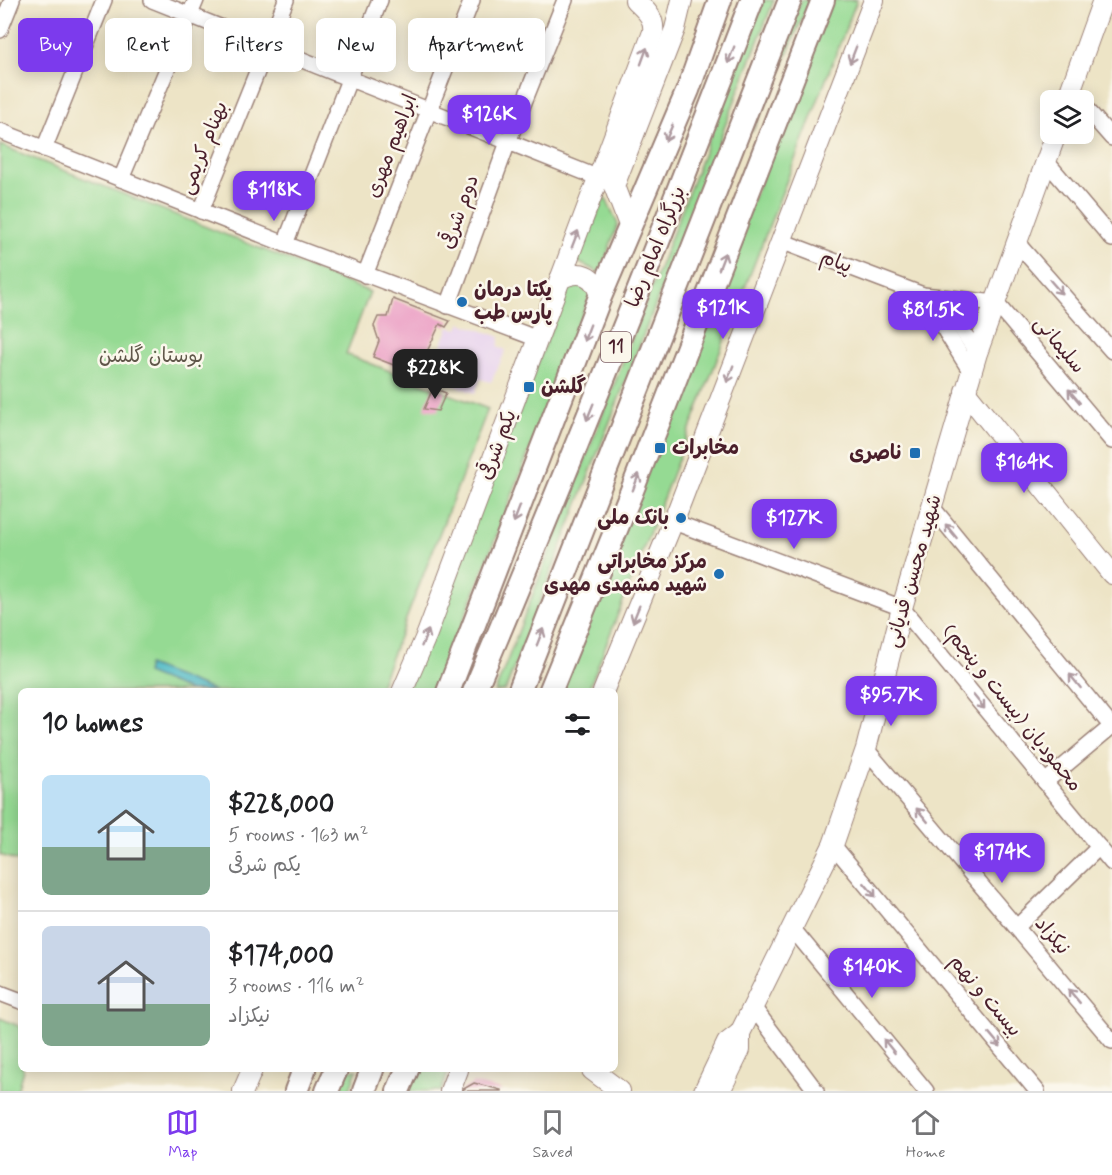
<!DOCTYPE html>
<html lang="en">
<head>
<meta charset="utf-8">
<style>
	:root { --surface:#fff; --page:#f2f2f2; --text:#202124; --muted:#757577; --line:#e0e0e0; --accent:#7c3aed }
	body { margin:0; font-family:Mynerve,"Playpen Sans Arabic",sans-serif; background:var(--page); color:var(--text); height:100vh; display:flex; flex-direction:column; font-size:22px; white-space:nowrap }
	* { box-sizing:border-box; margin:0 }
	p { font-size:20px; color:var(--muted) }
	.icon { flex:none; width:33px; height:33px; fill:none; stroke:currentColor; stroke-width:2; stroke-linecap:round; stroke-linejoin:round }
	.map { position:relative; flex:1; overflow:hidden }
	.side { position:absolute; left:18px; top:688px; width:600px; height:384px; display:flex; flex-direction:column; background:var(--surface); border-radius:9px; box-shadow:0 3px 15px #0003 }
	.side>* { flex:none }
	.banner { position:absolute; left:18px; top:18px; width:600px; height:54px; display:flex; gap:12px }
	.tools { position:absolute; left:1040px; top:90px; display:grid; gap:12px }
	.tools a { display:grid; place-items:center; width:54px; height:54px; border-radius:9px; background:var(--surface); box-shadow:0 3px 15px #0003; font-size:30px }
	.price { position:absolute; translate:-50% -51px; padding:0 14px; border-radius:12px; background:var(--accent); color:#fff; font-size:20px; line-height:39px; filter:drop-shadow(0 2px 3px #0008) }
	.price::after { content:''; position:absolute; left:50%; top:36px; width:18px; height:14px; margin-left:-9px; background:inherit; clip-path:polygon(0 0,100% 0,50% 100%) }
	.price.active { background:#222; color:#fff }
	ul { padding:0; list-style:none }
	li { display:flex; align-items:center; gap:18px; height:150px; padding:0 24px }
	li+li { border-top:2px solid var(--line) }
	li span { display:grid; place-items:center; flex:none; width:168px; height:120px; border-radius:9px; color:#555 }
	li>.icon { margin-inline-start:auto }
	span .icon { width:72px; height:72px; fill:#fffc; stroke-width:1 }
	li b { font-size:26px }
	h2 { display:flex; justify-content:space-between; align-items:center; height:72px; padding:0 24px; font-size:26px }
	.tag { padding:0 21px; border-radius:9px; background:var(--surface); box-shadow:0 3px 15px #0003; font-size:21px; line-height:54px }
	.tag.active { background:var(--accent); color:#fff }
	.dock { display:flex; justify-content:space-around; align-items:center; height:84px; border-top:2px solid var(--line); background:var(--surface); font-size:16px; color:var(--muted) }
	.dock a { display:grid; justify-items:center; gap:3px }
	.dock .active { color:var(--accent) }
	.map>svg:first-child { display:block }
</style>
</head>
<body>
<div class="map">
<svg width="1112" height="1091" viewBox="0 0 1112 1091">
	<rect width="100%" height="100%" fill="#fbf7ec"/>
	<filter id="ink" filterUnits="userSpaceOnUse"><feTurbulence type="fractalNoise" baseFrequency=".0167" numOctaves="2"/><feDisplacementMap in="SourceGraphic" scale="12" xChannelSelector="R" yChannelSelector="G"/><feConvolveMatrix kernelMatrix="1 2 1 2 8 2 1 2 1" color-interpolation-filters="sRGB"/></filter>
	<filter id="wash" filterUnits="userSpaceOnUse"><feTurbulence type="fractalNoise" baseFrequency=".008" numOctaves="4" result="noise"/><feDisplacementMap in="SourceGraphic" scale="24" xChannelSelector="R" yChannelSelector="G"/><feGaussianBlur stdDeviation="1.35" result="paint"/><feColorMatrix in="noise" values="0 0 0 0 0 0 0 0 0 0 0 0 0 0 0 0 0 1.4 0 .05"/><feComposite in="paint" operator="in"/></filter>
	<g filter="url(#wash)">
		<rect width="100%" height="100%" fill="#ede4c6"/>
		<polygon fill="#e7d2ef" points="461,323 500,337 498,347 506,350 491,382 480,379 475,393 437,379 440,372 433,365 449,327 458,329"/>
		<g fill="#95da93" stroke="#707c5f" stroke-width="1.5">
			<polygon points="763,0 774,0 505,691 495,692"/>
			<polygon points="801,0 810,0 765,107 752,132"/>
			<polygon points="832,0 857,0 588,691 558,692"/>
			<polygon points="0,145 370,292 346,354 488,409 378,691 21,692 21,862 0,855"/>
			<polygon points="605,197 618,224 600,273 576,261"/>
			<polygon points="570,282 581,283 592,290 436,691 406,692"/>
			<polygon points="0,1018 21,1027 23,1070 17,1091 0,1091"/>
			<polygon points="346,1070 357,1070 349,1091 338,1091"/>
			<polygon points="415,1070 449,1070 441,1091 407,1091"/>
		</g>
		<polygon fill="#4bb9c5" stroke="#4a6c78" stroke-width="1.5" points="148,665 215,691 190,691 146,673"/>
		<g id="blocks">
			<g fill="#eb9dc4">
				<polygon points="393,299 450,321 446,327 440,324 425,356 435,359 431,369 434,373 427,378 373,357 379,341 374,326 378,317 388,317"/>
				<polygon points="433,388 446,393 438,411 424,409"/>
				<polygon points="474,1083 501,1090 501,1091 460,1091"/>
			</g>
		</g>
	</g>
	<g filter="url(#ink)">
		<use href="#blocks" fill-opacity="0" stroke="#9c8278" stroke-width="1.5"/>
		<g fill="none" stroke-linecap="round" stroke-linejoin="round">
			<g stroke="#9c8278" stroke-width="18">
				<g id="minor">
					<polyline points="152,0 599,178"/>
					<polyline points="0,30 12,0"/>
					<polyline points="1083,105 1112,138"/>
					<polyline points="0,131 285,244 538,339"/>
					<polyline points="44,149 104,0"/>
					<polyline points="1046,161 1112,239"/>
					<polyline points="121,179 196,0"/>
					<polyline points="201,211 286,0"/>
					<polyline points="781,241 923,295 996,303 1112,441"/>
					<polyline points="1017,243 1112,351"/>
					<polyline points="285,244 380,0"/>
					<polyline points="365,275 472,0"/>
					<polyline points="923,295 971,372"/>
					<polyline points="941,298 977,353"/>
					<polyline points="448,306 508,142 565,0"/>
					<polyline points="932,507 1112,727"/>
					<polyline points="674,522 902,608 1112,863"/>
					<polyline points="866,749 1112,1041"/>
					<polyline points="1045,782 1112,726"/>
					<polyline points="833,845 1037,1091"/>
					<polyline points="1017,927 1099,847"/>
					<polyline points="792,928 926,1091"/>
					<polyline points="0,993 21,1001"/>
					<polyline points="753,1007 816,1091"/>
				</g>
			</g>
			<g stroke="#9c8278" stroke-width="22">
				<g id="major">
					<polyline points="1067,100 1103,0"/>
					<polyline points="629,225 614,186 675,29 682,0"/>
					<path d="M560,279C580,269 595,274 600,297"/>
					<polyline points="965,391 1112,574"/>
					<path d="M402,692L427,634L653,32C655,17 645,10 635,0"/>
					<polyline points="603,692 677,512 874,0"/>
					<polyline points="592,1070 620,1091"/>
					<polyline points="243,1091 252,1070"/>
					<polyline points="450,1091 458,1070"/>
					<polyline points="704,1091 727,1043 740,1033 833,845 866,749 902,608 977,353 1056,134"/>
					<polyline points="720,1091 740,1050 740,1033"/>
				</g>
			</g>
			<g stroke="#9c8278" stroke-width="26">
				<g id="highway">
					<polyline points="448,692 600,297 688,90 720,0"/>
					<path d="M474,692C571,463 663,232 752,0"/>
					<polyline points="519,692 790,0"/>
					<polyline points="550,692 631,493 823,0"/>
					<polyline points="296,1091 304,1070"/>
					<polyline points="327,1091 336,1070"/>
					<polyline points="364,1091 372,1070"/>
					<polyline points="398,1091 407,1070"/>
				</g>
			</g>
			<use href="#minor" stroke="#fff" stroke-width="15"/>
			<use href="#major" stroke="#fff" stroke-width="20"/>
			<use href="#highway" stroke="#fff" stroke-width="22"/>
		</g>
		<defs><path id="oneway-shaft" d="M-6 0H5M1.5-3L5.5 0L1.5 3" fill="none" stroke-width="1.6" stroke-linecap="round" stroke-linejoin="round" transform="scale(1.5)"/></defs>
		<g stroke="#ae9aa0">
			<use href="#oneway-shaft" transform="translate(731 55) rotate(111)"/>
			<use href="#oneway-shaft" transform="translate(853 55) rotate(111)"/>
			<use href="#oneway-shaft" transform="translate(644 56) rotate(-70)"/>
			<use href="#oneway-shaft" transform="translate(669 133) rotate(113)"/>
			<use href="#oneway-shaft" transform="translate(575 239) rotate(-69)"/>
			<use href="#oneway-shaft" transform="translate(722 261) rotate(-69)"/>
			<use href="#oneway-shaft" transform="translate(1056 287) rotate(49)"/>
			<use href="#oneway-shaft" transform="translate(587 333) rotate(111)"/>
			<use href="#oneway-shaft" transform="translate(730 374) rotate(111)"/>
			<use href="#oneway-shaft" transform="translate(1074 396) rotate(-130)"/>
			<use href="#oneway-shaft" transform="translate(590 412) rotate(112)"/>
			<use href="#oneway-shaft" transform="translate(636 482) rotate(-69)"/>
			<use href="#oneway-shaft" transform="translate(517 514) rotate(111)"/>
			<use href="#oneway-shaft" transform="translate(951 531) rotate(-129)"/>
			<use href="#oneway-shaft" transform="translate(636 614) rotate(112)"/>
			<use href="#oneway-shaft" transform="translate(540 637) rotate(-69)"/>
			<use href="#oneway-shaft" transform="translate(425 638) rotate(-67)"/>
			<use href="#oneway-shaft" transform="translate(1075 681) rotate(-129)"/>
			<use href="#oneway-shaft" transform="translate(979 702) rotate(51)"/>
			<use href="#oneway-shaft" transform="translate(922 815) rotate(-130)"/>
			<use href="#oneway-shaft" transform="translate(870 890) rotate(50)"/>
			<use href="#oneway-shaft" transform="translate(1074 996) rotate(-130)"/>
			<use href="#oneway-shaft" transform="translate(995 1040) rotate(50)"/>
			<use href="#oneway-shaft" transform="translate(889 1046) rotate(-129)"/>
		</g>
	</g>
	<g fill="#1f6fb2" stroke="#fbf7ec" stroke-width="2">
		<circle cx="462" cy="302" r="6"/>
		<rect x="523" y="381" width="12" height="12" rx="3"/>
		<rect x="654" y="442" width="12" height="12" rx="3"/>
		<rect x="909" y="447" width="12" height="12" rx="3"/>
		<circle cx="681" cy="518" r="6"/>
		<circle cx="719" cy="574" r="6"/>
	</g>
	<g text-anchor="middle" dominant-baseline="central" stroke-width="5" stroke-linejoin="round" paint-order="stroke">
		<rect fill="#fbf7ec" stroke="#7f6065" stroke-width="1.5" x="601" y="332" width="30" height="30" rx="4.5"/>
		<g font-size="18" font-weight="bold" fill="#4a1f2b">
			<text x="616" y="347">11</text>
		</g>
		<g font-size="20" fill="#4a1f2b" stroke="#fbf7ec">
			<text transform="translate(392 146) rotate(-69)">ابراهیم مهری</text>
			<text transform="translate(204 148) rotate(-68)">بهنام کریمی</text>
			<text transform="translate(460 212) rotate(-70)">دوم شرقی</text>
			<text transform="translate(656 247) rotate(-68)">بزرگراه امام رضا</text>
			<text transform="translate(836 262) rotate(21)">پیام</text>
			<text transform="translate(1059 345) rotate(50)">سلیمانی</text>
			<text transform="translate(498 445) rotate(-69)">یکم شرقی</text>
			<text transform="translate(914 571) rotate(-74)">شهید محسن قدیانی</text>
			<text transform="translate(1012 708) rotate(51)">محمودیان (بیست و پنجم)</text>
			<text transform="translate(1052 936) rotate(50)">نیکزاد</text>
			<text transform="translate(985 996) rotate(50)">بیست و نهم</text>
		</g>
		<g font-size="20" font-weight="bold" fill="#4a1f2b" stroke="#fbf7ec" text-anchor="start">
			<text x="474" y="290">یکتا درمان<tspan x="474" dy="23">پارس طب</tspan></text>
			<text x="541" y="387">گلشن</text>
			<text x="672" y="448">مخابرات</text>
			<text x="903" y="453" text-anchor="end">ناصری</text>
			<text x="669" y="518" text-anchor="end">بانک ملی</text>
			<text x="707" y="562" text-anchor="end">مرکز مخابراتی<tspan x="707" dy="23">شهید مشهدی مهدی</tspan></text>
		</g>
		<g font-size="20" fill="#60574a" stroke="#fbf7ec">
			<text x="151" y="356">بوستان گلشن</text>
		</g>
	</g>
</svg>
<div class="tools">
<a><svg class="icon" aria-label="layers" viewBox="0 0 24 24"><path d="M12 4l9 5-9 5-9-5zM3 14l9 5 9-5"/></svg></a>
</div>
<b class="price" style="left:489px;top:146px">$126K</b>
<b class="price" style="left:274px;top:222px">$118K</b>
<b class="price" style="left:723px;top:340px">$121K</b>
<b class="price" style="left:933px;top:342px">$81.5K</b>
<b class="price active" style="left:435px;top:400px">$228K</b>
<b class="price" style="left:1024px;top:494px">$164K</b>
<b class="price" style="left:794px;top:550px">$127K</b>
<b class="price" style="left:891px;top:727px">$95.7K</b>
<b class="price" style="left:1002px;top:884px">$174K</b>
<b class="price" style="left:872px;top:999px">$140K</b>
<div class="banner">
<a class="tag active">Buy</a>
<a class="tag">Rent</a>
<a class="tag">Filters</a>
<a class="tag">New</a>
<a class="tag">Apartment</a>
</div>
<section class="side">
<h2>10 homes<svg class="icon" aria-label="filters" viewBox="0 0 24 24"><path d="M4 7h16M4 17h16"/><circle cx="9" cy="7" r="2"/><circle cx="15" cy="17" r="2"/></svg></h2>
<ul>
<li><span style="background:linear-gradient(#bfe0f5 60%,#7fa58c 0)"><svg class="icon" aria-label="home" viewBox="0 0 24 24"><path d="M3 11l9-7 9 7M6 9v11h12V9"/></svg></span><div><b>$228,000</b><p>5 rooms · 163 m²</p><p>یکم شرقی</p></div></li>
<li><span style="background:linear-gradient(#c9d6e8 65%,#7fa58c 0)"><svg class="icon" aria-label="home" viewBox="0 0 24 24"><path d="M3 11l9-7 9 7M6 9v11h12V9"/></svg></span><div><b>$174,000</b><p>3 rooms · 116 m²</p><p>نیکزاد</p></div></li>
</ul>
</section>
</div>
<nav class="dock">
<a class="active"><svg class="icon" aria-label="map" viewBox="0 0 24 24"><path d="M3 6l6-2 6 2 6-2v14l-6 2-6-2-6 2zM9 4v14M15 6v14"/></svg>Map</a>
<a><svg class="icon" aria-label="saved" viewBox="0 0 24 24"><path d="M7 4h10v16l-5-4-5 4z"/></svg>Saved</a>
<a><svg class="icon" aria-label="home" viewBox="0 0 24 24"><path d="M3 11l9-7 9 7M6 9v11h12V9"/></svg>Home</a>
</nav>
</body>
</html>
